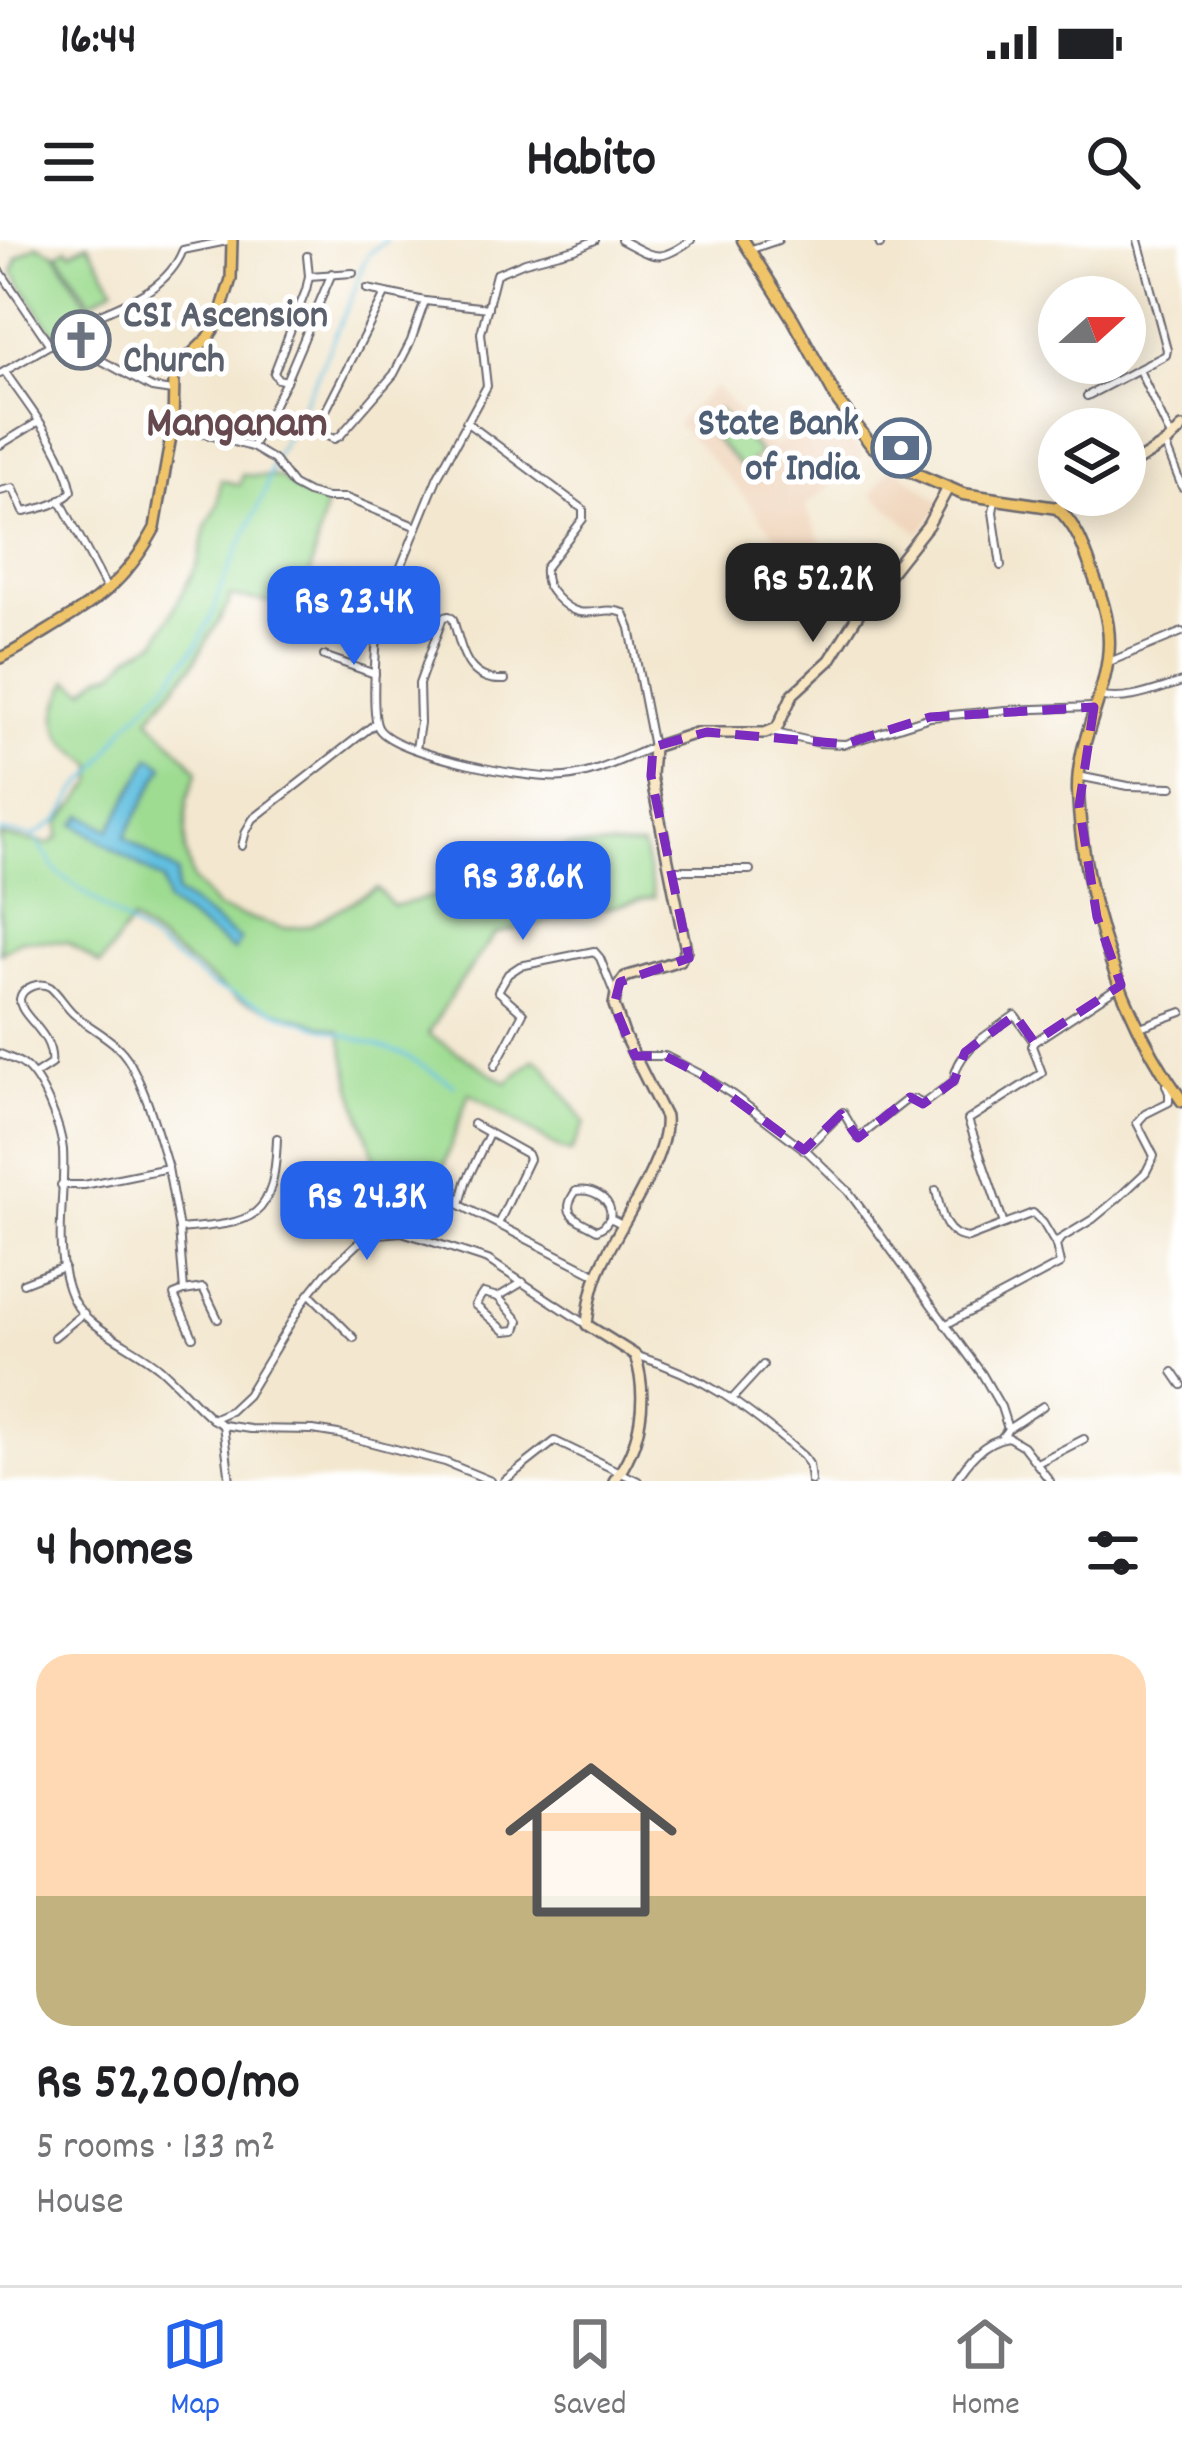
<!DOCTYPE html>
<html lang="en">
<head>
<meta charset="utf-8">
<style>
	:root { --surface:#fff; --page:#f2f2f2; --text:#202124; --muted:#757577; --line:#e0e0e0; --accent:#2563eb }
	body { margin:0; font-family:Dekko,sans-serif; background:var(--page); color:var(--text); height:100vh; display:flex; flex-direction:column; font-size:45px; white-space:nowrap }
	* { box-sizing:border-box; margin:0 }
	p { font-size:39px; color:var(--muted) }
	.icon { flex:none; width:66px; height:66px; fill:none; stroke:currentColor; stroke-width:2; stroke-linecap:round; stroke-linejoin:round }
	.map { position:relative; height:1241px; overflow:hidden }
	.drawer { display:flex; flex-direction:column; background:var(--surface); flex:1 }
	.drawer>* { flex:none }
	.needle { width:78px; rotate:69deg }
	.buttons { position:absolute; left:1038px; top:36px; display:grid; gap:24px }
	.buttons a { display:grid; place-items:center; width:108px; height:108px; border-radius:50%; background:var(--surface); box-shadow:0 6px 30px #0003; font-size:60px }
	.price { position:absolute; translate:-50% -102px; padding:0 27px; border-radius:24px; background:var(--accent); color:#fff; font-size:39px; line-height:78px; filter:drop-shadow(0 3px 6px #0008) }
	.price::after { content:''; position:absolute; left:50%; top:72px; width:36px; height:27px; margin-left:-18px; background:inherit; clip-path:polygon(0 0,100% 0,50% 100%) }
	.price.active { background:#222; color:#fff }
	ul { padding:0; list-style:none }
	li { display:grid; align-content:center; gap:24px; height:636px; padding:0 36px }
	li+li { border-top:3px solid var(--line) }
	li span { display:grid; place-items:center; height:372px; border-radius:36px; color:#555 }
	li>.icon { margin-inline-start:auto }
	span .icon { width:216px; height:216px; fill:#fffc; stroke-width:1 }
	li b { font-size:51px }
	h2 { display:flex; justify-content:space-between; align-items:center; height:144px; padding:0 36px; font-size:51px }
	.status { display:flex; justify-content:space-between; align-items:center; height:84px; padding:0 60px; background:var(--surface); direction:ltr }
	.status svg { height:33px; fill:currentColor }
	header { display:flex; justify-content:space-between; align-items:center; height:156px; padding:0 36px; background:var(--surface); font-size:54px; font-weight:700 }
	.tab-bar { display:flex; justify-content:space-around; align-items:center; height:168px; border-top:3px solid var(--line); background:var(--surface); font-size:33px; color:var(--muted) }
	.tab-bar a { display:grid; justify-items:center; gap:6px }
	.tab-bar .active { color:var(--accent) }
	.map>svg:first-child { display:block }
</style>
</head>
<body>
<div class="status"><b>16:44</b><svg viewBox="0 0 49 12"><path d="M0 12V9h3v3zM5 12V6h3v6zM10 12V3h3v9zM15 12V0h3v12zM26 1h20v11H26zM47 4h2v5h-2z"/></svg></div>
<header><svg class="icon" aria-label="menu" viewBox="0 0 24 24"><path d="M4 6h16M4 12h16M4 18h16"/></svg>Habito<svg class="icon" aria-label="search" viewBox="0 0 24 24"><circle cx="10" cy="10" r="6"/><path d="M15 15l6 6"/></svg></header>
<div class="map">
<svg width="1182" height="1241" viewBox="0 0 1182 1241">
	<rect width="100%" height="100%" fill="#fff"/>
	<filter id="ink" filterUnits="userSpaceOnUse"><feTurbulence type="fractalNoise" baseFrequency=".00833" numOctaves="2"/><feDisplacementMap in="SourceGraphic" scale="24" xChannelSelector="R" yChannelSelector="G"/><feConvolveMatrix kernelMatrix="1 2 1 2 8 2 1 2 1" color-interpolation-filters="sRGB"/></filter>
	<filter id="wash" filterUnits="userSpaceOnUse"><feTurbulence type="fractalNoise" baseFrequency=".004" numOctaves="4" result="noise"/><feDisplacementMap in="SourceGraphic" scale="48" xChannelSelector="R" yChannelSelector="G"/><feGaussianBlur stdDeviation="2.7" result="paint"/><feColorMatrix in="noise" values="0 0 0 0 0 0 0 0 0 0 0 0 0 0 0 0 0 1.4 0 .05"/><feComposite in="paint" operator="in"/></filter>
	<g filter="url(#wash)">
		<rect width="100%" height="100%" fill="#f3e7cf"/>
		<g fill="#f0d5bc">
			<polygon points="715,147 772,207 831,179 863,213 861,219 805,267 823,304 791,316 734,244 688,194 676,184 685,173"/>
			<polygon points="892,226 943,264 919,293 872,254"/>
		</g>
		<g fill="#9edc91" stroke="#607f66" stroke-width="3">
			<polygon points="88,3 114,47 91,62 58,13 67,8 71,12"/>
			<polygon points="38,5 55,13 92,71 54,94 13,32 17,18"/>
			<polygon points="718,170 760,213 743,229 702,186"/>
			<path d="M242,235L279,237L301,253L326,262L306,353L289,365L229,356V363L192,426L149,478L198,530L187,560L185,610L193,640L218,669L283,688L309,686L377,648L393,666L458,651L463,612L538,621L569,606L643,607L654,657L495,694L454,751L428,794L507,843L535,819L544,825L585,883L571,912L560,909L469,853L442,931L377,925L352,847L340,791L237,759L132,681L100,725L67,702L21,700L0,713V596L50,604L59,597V583L94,542V525C54,497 47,485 69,440L85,450L101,436L115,432L131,415L157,401L198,323L206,288L218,264L221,240L240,245Z"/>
		</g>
		<polygon fill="#62c0e0" stroke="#42718e" stroke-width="3" points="151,517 164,526 125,597 177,633 176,653 240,700 234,711 167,663 163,641 75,584 83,575 110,590"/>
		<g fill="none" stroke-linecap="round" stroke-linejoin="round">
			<g stroke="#62c0e0" stroke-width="3">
				<polyline points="276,216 315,140 354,52 363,24 370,13 386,0"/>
				<polyline points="0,592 33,596 60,579 76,551 97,529 126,486 170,440 197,405 215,370 220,349 265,252 272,225"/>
				<polyline points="35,598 57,632 212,746 295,779 401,813 454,845"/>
			</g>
		</g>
	</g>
	<g filter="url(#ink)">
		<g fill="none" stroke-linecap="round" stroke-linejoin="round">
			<g stroke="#6b676f" stroke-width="10">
				<g id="minor">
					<path d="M621,0C654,17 658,24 691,0"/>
					<polyline points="878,0 880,5"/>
					<polyline points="749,10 778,0"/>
					<polyline points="0,31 50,105"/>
					<polyline points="309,36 353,33"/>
					<polyline points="367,49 425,61 488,68"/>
					<polyline points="385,54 319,184 320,193 334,199 340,196 394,134 411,101 425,61"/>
					<polyline points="65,96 75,106 152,148 172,151"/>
					<polyline points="1139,130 1171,197"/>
					<path d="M0,134L65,96L76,85C116,65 165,55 183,10L232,0"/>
					<polyline points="286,141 278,139 274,133 306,50 309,36 307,16"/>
					<polyline points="1087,156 1166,115 1167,110 1138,0"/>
					<path d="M466,182L583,269V279L545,328C544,341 547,347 556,357C584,387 598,363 624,373L630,388L653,507C625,518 595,534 565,537C533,541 397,515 379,489C370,477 376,395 380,378L438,236L487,146L481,93L496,34L525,22L575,9L595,0"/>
					<polyline points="173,185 252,207 274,220 293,245 308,253 326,258 346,258 417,287"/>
					<polyline points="1165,204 1182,247"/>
					<polyline points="0,205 38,182"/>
					<polyline points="252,207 286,141 332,33"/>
					<path d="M0,251L13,248L24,272C39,269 62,264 72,251C63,207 30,169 5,132"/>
					<polyline points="60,260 108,351"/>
					<polyline points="995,261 993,272 1001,326"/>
					<polyline points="324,416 375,434"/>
					<polyline points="1109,422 1182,392"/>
					<path d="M1098,456C1127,463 1155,450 1182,442"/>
					<polyline points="771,492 819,503 845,504 930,477 1006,470 1094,467"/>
					<path d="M416,509L420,483L419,444L443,377L449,376L453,379C462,410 466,442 505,440"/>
					<polyline points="1078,536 1128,546 1172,547"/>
					<polyline points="242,606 246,591 253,579 376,483"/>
					<polyline points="671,630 750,630"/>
					<polyline points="1140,787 1182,772"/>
					<path d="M0,814C9,818 18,820 25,826C43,841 61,887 63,910C66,958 51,1011 72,1058C86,1088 134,1106 159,1127C178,1143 193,1163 212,1179L223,1185L250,1189L313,1190L338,1194L445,1222L491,1241"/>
					<polyline points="635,816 665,816 702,835 733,855 808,912 848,951 982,1134 1001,1167 1008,1189"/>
					<polyline points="495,826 523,773 498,751 508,734 520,726 594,711 600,718 614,753"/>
					<path d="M34,835L51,824C55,793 19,777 20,759C22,747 40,741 50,747C59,754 66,768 75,775C95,792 116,799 130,823C148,856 157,892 168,928"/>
					<polyline points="473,884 527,914 529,919 498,984"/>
					<polyline points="489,894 466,942 460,965 597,1035"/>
					<path d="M804,910L843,872L858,898L905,861L913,859L923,864L954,841C956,809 991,793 1015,775L1034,802"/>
					<path d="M61,945H84L168,928L179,989C255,983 274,981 277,898"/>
					<path d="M936,950C941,971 943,996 968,998L1033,973L1043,983L1056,1005"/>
					<path d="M610,978C614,960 593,948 576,951C558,975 578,979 597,990L604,986L610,978L622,984"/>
					<polyline points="1004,984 968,880 1042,833 1032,806 1034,802 1119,746"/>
					<polyline points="179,989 184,1051 203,1048 218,1079"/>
					<polyline points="23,1043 64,1027"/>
					<polyline points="184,1051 174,1055 193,1097"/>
					<polygon points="483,1053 498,1057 519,1081 516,1090 505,1091 475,1065"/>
					<polyline points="310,1054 354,1098"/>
					<polyline points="498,1057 523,1042"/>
					<polyline points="945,1085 1060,1024 1056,1005 1060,999 1093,979 1116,960 1146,932 1154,916 1137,883 1145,874 1169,862 1169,853 1166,845"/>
					<polyline points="54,1097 84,1073"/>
					<path d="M635,1115C706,1137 747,1167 803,1216L809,1224L811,1241"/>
					<polyline points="1173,1132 1182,1145"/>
					<polyline points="732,1159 763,1125"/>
					<polyline points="212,1179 230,1171 247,1155 305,1059 325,1034 357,1004 378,994 402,992 488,1020 587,1085"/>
					<polyline points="223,1185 230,1241"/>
					<polyline points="1002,1197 1008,1189 1043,1166"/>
					<polyline points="1037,1223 1084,1199"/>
					<polyline points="504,1241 555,1201 638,1241"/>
					<path d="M955,1241C968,1221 983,1201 1008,1197L1023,1206L1050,1241"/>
				</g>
			</g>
			<g stroke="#6b676f" stroke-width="14">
				<g id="secondary">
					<polyline points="1125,229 1168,202 1182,188"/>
					<polyline points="1057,268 1077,255"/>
					<path d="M614,1241C641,1205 649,1158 635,1115L587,1085C589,1063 593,1042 603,1022C620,984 669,917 665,877L625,797L614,765L617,748L625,737L680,720L686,710L651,536L653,507L696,493H765L777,488L793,454L830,420L861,370L928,285L948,248"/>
				</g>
			</g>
			<g stroke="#6b676f" stroke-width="14">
				<path id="primary" d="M0,418C15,412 28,402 42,394C96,361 124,345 155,288L173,185L174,138L178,127L208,98L217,84L231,39L232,0"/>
			</g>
			<g stroke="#6b676f" stroke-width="15">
				<path id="trunk" d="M743,0L793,79L839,163L872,206L907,230L963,254L1057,268C1076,285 1084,307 1092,331C1100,353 1109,378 1109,402C1109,453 1076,499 1078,553C1083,662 1120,773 1182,861"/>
			</g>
			<use href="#minor" stroke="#fff" stroke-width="6"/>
			<use href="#secondary" stroke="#f9e7c3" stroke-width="9"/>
			<use href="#primary" stroke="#f0c469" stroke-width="9"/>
			<use href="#trunk" stroke="#f0c469" stroke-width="10"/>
		</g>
	</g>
	<path fill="none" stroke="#7b2cbf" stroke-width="9" stroke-dasharray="24 15" stroke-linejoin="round" d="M1094,467L1079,566L1097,677L1121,745L1034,802L1015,775L965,812L954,841L923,864L910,857L858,898L841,874L804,910L702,835L665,816H635L614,765L620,742L689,718L651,536L653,507L707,492L845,504L930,477Z"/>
	<defs>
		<g id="church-ring" transform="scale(3)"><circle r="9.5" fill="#fff" stroke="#6b7280" stroke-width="1.5"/><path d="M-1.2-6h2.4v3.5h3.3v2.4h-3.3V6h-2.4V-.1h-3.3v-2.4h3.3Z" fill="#6b7280"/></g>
		<g id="bank-ring" transform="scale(3)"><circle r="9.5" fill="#fff" stroke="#5c6f8a" stroke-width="1.5"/><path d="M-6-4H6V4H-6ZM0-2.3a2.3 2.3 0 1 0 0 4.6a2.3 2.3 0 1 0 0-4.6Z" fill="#5c6f8a"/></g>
	</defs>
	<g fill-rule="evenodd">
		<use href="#church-ring" x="81" y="100"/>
		<use href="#bank-ring" x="901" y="208"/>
	</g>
	<g text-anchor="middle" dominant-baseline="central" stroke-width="10" stroke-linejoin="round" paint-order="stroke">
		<g font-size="39" font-weight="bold" fill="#5b616d" stroke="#fff" text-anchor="start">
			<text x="123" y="78">CSI Ascension<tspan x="123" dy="45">Church</tspan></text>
		</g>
		<g font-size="39" font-weight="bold" fill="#4e5e75" stroke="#fff" text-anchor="end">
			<text x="859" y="186">State Bank<tspan x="859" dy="45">of India</tspan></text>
		</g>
		<g font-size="45" font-weight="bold" fill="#65494e" stroke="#fff">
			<text x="237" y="186">Manganam</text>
		</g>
	</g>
</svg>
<div class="buttons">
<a><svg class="needle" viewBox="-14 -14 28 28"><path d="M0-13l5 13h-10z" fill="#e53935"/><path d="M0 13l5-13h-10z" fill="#757577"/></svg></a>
<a><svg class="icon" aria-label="layers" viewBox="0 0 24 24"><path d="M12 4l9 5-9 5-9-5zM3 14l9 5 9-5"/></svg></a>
</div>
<b class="price active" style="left:813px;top:405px">Rs 52.2K</b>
<b class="price" style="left:354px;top:428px">Rs 23.4K</b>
<b class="price" style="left:523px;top:703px">Rs 38.6K</b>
<b class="price" style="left:367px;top:1023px">Rs 24.3K</b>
</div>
<section class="drawer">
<h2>4 homes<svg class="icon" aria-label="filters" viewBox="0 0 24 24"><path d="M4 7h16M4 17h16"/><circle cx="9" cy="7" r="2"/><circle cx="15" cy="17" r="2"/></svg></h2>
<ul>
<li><span style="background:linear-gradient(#ffd9b3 65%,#c2b280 0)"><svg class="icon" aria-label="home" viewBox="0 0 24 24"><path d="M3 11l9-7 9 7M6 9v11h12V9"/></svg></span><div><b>Rs 52,200/mo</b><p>5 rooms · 133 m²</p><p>House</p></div></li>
</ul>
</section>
<nav class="tab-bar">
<a class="active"><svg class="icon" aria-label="map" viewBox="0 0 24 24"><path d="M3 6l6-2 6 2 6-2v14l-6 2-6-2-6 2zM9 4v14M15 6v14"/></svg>Map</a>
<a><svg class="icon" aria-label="saved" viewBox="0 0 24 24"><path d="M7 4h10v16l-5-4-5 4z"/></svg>Saved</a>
<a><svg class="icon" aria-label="home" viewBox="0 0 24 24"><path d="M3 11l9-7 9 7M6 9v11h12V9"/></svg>Home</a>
</nav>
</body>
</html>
